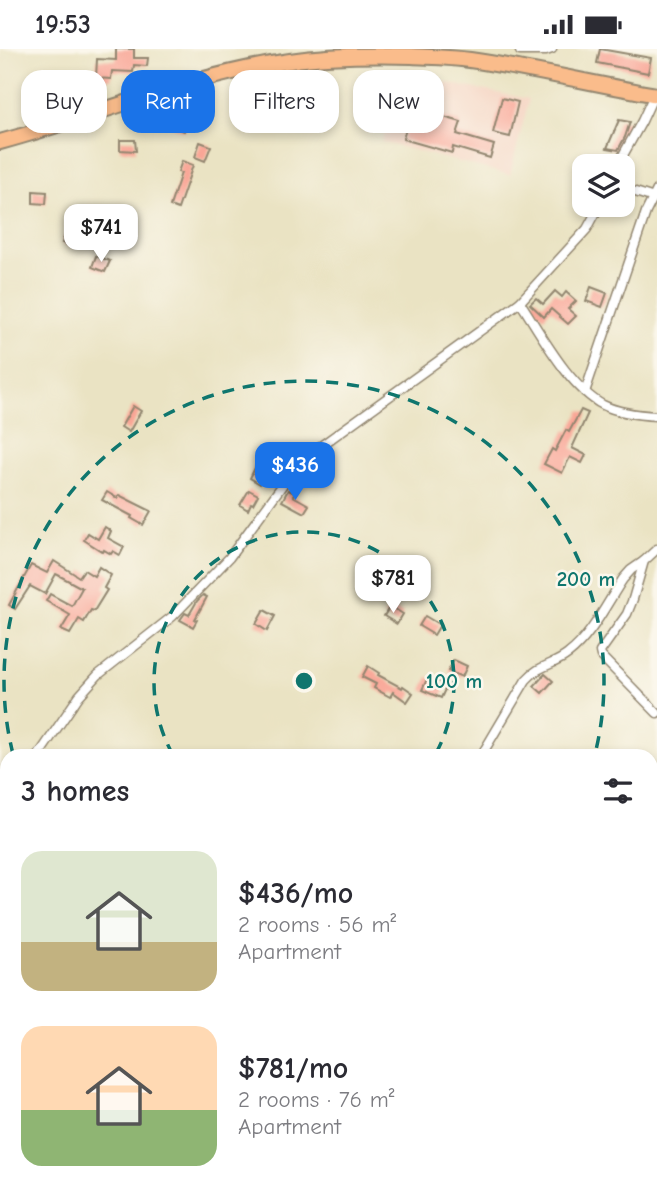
<!DOCTYPE html>
<html lang="en">
<head>
<meta charset="utf-8">
<style>
	:root { --surface:#fff; --page:#f2f2f3; --text:#2b2b33; --muted:#7c7c81; --accent:#1a73e8 }
	body { margin:0; font-family:"Comic Neue",sans-serif; background:var(--page); color:var(--text); height:100vh; display:flex; flex-direction:column; font-size:26px; white-space:nowrap }
	* { box-sizing:border-box; margin:0 }
	p { font-size:23px; color:var(--muted) }
	.icon { flex:none; width:38px; height:38px; fill:none; stroke:currentColor; stroke-width:2; stroke-linecap:round; stroke-linejoin:round }
	.map { position:relative; flex:1; overflow:hidden }
	.details { position:absolute; left:0px; top:700px; width:658px; height:448px; display:flex; flex-direction:column; background:var(--surface); border-radius:21px 21px 0 0; box-shadow:0 4px 10px #0003 }
	.details>* { flex:none }
	.hud { position:absolute; left:21px; top:21px; width:616px; height:63px; display:flex; gap:14px }
	.tools { position:absolute; left:572px; top:105px; display:grid; gap:14px }
	.tools a { display:grid; place-items:center; width:63px; height:63px; border-radius:14px; background:var(--surface); box-shadow:0 4px 10px #0003; font-size:35px }
	.price { position:absolute; translate:-50% -60px; padding:0 16px; border-radius:14px; background:#fff; color:#222; font-size:23px; line-height:46px; filter:drop-shadow(0 2px 4px #0008) }
	.price::after { content:''; position:absolute; left:50%; top:42px; width:21px; height:16px; margin-left:-10px; background:inherit; clip-path:polygon(0 0,100% 0,50% 100%) }
	.price.on { background:var(--accent); color:#fff }
	ul { padding:0; list-style:none }
	li { display:flex; align-items:center; gap:21px; height:175px; padding:0 21px }
	li span { display:grid; place-items:center; flex:none; width:196px; height:140px; border-radius:21px; color:#555 }
	li>.icon { margin-inline-start:auto }
	span .icon { width:84px; height:84px; fill:#fffc; stroke-width:1 }
	li b { font-size:30px }
	h2 { display:flex; justify-content:space-between; align-items:center; height:84px; padding:0 21px; font-size:30px }
	.chip { padding:0 24px; border-radius:21px; background:var(--surface); box-shadow:0 4px 10px #0003; font-size:24px; line-height:63px }
	.chip.on { background:var(--accent); color:#fff }
	.status { display:flex; justify-content:space-between; align-items:center; height:49px; padding:0 35px; background:var(--surface); direction:ltr }
	.status svg { height:19px; fill:currentColor }
	.map>svg:first-child { display:block }
</style>
</head>
<body>
<div class="status"><b>19:53</b><svg viewBox="0 0 49 12"><path d="M0 12V9h3v3zM5 12V6h3v6zM10 12V3h3v9zM15 12V0h3v12zM26 1h20v11H26zM47 4h2v5h-2z"/></svg></div>
<div class="map">
<svg width="657" height="1148" viewBox="0 0 657 1148">
	<rect width="100%" height="100%" fill="#fbf7ec"/>
	<filter id="ink" filterUnits="userSpaceOnUse"><feTurbulence type="fractalNoise" baseFrequency=".0143" numOctaves="2"/><feDisplacementMap in="SourceGraphic" scale="14" xChannelSelector="R" yChannelSelector="G"/><feConvolveMatrix kernelMatrix="1 2 1 2 8 2 1 2 1" color-interpolation-filters="sRGB"/></filter>
	<filter id="wash" filterUnits="userSpaceOnUse"><feTurbulence type="fractalNoise" baseFrequency=".00686" numOctaves="4" result="noise"/><feDisplacementMap in="SourceGraphic" scale="28" xChannelSelector="R" yChannelSelector="G"/><feGaussianBlur stdDeviation="1.57" result="paint"/><feColorMatrix in="noise" values="0 0 0 0 0 0 0 0 0 0 0 0 0 0 0 0 0 1.4 0 .05"/><feComposite in="paint" operator="in"/></filter>
	<g filter="url(#wash)">
		<rect width="100%" height="100%" fill="#eae3c3"/>
		<polygon fill="#f5d3c1" points="398,25 529,50 510,126 382,93"/>
		<g id="blocks">
			<g fill="#f9a696">
				<polygon points="116,0 134,0 134,9 148,9 147,17 134,16 133,23 112,22 111,30 96,29 97,10 116,11"/>
				<polygon points="600,0 651,9 648,24 597,14"/>
				<polygon points="373,33 386,33 386,37 414,44 409,64 393,61 395,52 373,52"/>
				<polygon points="502,49 518,53 510,88 493,84"/>
				<polygon points="412,59 461,73 457,85 494,96 490,109 453,98 452,104 403,90"/>
				<polygon points="176,66 189,71 184,82 171,77"/>
				<polygon points="619,71 630,73 625,88 618,101 607,99"/>
				<polygon points="120,91 135,91 136,102 120,101"/>
				<polygon points="200,93 211,97 205,112 195,108"/>
				<polygon points="182,112 193,116 178,160 170,157 181,124 178,123"/>
				<polygon points="33,142 47,143 46,155 33,154"/>
				<polygon points="73,165 90,172 87,179 80,176 72,198 62,194"/>
				<polygon points="96,207 110,212 105,223 92,218"/>
				<polygon points="591,238 607,244 602,258 586,252"/>
				<polygon points="555,242 562,248 566,243 576,252 568,260 576,267 568,275 551,260 544,268 530,255 536,249 543,255"/>
				<polygon points="133,357 141,362 129,383 121,378"/>
				<polygon points="581,361 588,364 572,399 586,406 582,414 570,408 562,424 544,415 552,400 555,402 566,381 569,383"/>
				<polygon points="264,400 279,408 272,420 270,419 260,435 250,429"/>
				<polygon points="249,441 258,446 253,455 251,454 248,461 240,456"/>
				<polygon points="288,441 295,444 293,447 309,456 304,464 282,452"/>
				<polygon points="107,443 117,449 119,446 151,462 143,476 131,469 132,467 102,451"/>
				<polygon points="105,478 111,482 108,489 124,498 120,506 113,502 111,505 104,501 103,503 84,491 88,484 98,490"/>
				<polygon points="54,512 79,528 84,521 94,527 99,518 111,526 104,539 107,541 94,562 91,561 84,573 79,570 70,585 61,581 70,566 46,552 50,545 72,557 82,539 58,526 56,525 45,545 30,537 15,560 9,556 31,516 47,524"/>
				<polygon points="203,546 207,548 195,570 197,571 193,578 180,571 185,564 189,566 197,552"/>
				<polygon points="390,557 403,565 397,575 384,567"/>
				<polygon points="264,561 275,567 267,582 256,575"/>
				<polygon points="425,567 440,576 434,586 419,577"/>
				<polygon points="454,611 467,617 462,628 448,622"/>
				<polygon points="368,617 379,624 378,626 402,639 403,637 413,644 407,653 393,643 390,648 374,639 376,635 362,628"/>
				<polygon points="545,625 553,632 542,644 534,637"/>
				<polygon points="428,628 447,636 441,649 422,641"/>
			</g>
		</g>
	</g>
	<g filter="url(#ink)">
		<use href="#blocks" fill-opacity="0" stroke="#928670" stroke-width="2"/>
		<g fill="none" stroke-linecap="round" stroke-linejoin="round">
			<g stroke="#928670" stroke-width="11">
				<g id="minor">
					<polyline points="520,2 546,2 552,0"/>
					<polyline points="617,117 642,72 654,46"/>
					<polyline points="623,139 654,149"/>
					<path d="M520,253C541,285 569,338 603,356C619,364 639,366 657,367"/>
					<polyline points="585,343 646,163 657,141"/>
					<polyline points="657,500 644,512 633,550 627,565 600,603 601,607 657,664"/>
					<polyline points="38,707 79,647 98,626 173,567 229,509 300,412 520,253 587,180 600,156"/>
					<path d="M481,707L526,631C540,615 553,617 568,605C591,588 607,554 623,530L631,521L644,512"/>
					<polyline points="0,777 7,761"/>
					<polyline points="0,952 7,948"/>
					<polyline points="500,1148 502,1141"/>
				</g>
			</g>
			<g stroke="#928670" stroke-width="18">
				<path id="trunk" d="M0,93C97,67 190,26 290,12C330,6 371,6 412,7C431,8 451,8 470,11C533,20 594,35 657,46"/>
			</g>
			<use href="#minor" stroke="#fff" stroke-width="8"/>
			<use href="#trunk" stroke="#fabc8b" stroke-width="14"/>
		</g>
	</g>
	<g fill="none" stroke="#0f766e" stroke-width="3.5" stroke-dasharray="12 9">
		<path d="M173 706A150 150 0 1 1 435 706"/>
		<path d="M13 705A300 300 0 1 1 595 705"/>
	</g>
	<circle cx="304" cy="632" r="10" fill="#0f766e" stroke="#fbf7ec" stroke-width="3.5"/>
	<g font-size="21" text-anchor="middle" font-weight="bold" fill="#0f766e" stroke="#fbf7ec" stroke-width="5" stroke-linejoin="round" paint-order="stroke">
		<text x="586" y="537">200 m</text>
		<text x="454" y="639">100 m</text>
	</g>
</svg>
<div class="tools">
<a><svg class="icon" aria-label="layers" viewBox="0 0 24 24"><path d="M12 4l9 5-9 5-9-5zM3 14l9 5 9-5"/></svg></a>
</div>
<b class="price" style="left:101px;top:215px">$741</b>
<b class="price on" style="left:295px;top:453px">$436</b>
<b class="price" style="left:393px;top:566px">$781</b>
<div class="hud">
<a class="chip">Buy</a>
<a class="chip on">Rent</a>
<a class="chip">Filters</a>
<a class="chip">New</a>
</div>
<section class="details">
<h2>3 homes<svg class="icon" aria-label="filters" viewBox="0 0 24 24"><path d="M4 7h16M4 17h16"/><circle cx="9" cy="7" r="2"/><circle cx="15" cy="17" r="2"/></svg></h2>
<ul>
<li><span style="background:linear-gradient(#dfe7d0 65%,#c2b280 0)"><svg class="icon" aria-label="home" viewBox="0 0 24 24"><path d="M3 11l9-7 9 7M6 9v11h12V9"/></svg></span><div><b>$436/mo</b><p>2 rooms · 56 m²</p><p>Apartment</p></div></li>
<li><span style="background:linear-gradient(#ffd9b3 60%,#8fb573 0)"><svg class="icon" aria-label="home" viewBox="0 0 24 24"><path d="M3 11l9-7 9 7M6 9v11h12V9"/></svg></span><div><b>$781/mo</b><p>2 rooms · 76 m²</p><p>Apartment</p></div></li>
</ul>
</section>
</div>
</body>
</html>
